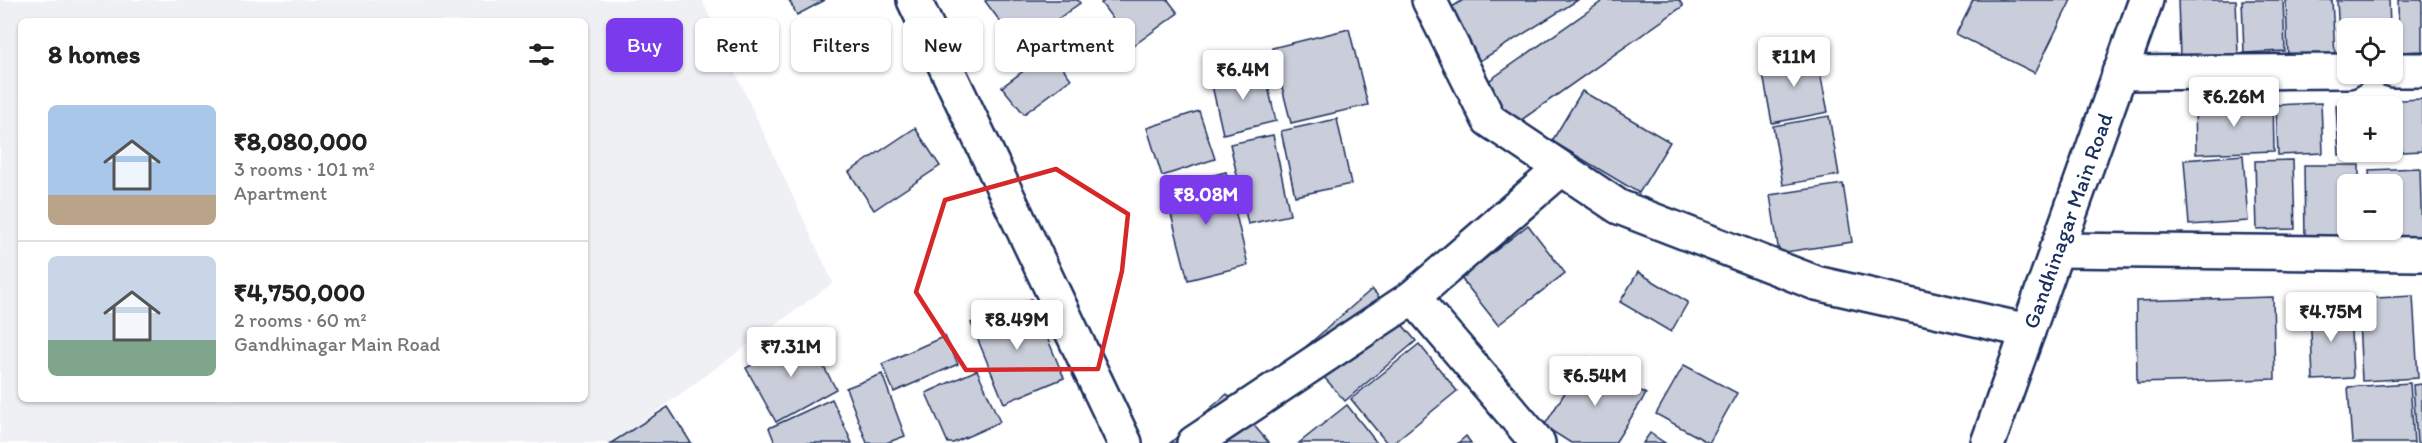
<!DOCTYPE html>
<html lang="en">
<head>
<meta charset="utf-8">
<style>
	:root { --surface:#fff; --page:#f2f2f2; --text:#222; --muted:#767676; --line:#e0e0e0; --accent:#7c3aed }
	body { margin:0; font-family:Itim,sans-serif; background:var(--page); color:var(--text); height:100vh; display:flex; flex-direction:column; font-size:22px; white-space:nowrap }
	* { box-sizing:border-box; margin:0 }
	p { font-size:20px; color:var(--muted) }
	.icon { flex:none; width:33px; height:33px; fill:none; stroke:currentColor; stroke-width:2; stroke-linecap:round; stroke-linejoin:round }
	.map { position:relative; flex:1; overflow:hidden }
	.drawer { position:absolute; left:18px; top:18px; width:570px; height:384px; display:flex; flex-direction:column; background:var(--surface); border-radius:9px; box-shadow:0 2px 4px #0004 }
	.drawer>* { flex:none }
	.guide { position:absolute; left:606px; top:18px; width:570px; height:54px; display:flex; gap:12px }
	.buttons { position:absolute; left:2337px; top:18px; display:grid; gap:12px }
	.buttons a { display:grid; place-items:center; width:66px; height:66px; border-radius:9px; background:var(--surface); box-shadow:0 2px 4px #0004; font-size:30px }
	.price { position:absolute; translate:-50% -51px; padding:0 14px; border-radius:6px; background:#fff; color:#222; font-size:20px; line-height:39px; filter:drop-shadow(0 2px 3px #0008) }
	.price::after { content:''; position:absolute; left:50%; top:36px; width:18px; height:14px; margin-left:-9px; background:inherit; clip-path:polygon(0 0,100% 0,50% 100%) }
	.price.active { background:var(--accent); color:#fff }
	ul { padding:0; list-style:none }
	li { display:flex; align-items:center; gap:18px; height:150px; padding:0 30px }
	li+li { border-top:2px solid var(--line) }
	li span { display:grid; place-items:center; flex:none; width:168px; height:120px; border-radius:9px; color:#555 }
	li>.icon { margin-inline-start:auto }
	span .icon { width:72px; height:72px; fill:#fffc; stroke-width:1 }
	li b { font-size:26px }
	h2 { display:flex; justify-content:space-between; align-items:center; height:72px; padding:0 30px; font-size:26px }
	.pill { padding:0 21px; border-radius:9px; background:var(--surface); box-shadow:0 2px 4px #0004; font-size:21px; line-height:54px }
	.pill.active { background:var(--accent); color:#fff }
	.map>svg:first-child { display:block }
</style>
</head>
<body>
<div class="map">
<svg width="2422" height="443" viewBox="0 0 2422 443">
	<rect width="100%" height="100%" fill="#fff"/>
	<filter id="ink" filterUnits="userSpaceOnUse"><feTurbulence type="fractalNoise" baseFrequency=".0167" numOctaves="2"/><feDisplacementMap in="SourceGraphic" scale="12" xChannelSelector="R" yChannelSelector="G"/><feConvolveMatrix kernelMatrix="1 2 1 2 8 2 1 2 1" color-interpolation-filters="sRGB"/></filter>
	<g filter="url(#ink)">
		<path fill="#eff0f4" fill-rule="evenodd" d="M0,0H702L833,283L613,443H0ZM21,21H585V399H21Z"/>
		<g fill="#caceda" stroke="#1b2f5e" stroke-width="1.5">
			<polygon points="789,0 825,0 797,15"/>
			<polygon points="987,0 1078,0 1080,3 1019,47 985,1"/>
			<polygon points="1106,0 1168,0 1178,13 1133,46 1101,3"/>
			<polygon points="1463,0 1578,0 1462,72 1430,21"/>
			<polygon points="1604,0 1679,0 1683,6 1500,135 1470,94"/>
			<polygon points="1973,0 2071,0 2035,73 1956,34"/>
			<polygon points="2178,0 2236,0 2238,55 2180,57"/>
			<polygon points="2242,0 2283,0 2285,51 2244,53"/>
			<polygon points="2286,0 2332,0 2335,56 2288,58"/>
			<polygon points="2337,0 2389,0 2390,28 2348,28 2348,55 2340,56"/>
			<polygon points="2398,0 2422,0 2422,51 2399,52"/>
			<polygon points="1349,29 1368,105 1291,123 1272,48"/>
			<polygon points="1050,51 1071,79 1024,114 1002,87"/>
			<polygon points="1816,53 1828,112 1772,123 1761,63"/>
			<polygon points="1264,69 1276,121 1223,134 1211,81"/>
			<polygon points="1582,91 1670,142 1639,193 1552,141"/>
			<polygon points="2422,99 2422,151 2383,153 2383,152 2392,152 2392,106 2380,106 2380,101"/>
			<polygon points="2377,101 2377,106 2348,106 2348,152 2380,152 2339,155 2336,105"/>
			<polygon points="2273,102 2274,151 2196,154 2195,105"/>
			<polygon points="2321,103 2323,153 2278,155 2276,105"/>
			<polygon points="1199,111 1215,159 1162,176 1147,128"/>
			<polygon points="1829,116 1839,175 1783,185 1773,126"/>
			<polygon points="1337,119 1351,184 1295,196 1281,131"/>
			<polygon points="915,128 940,166 874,210 849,172"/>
			<polygon points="1273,135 1290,215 1248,224 1230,144"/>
			<polygon points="2243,155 2248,221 2189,225 2184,160"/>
			<polygon points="2293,160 2295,229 2257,230 2255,161"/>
			<polygon points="2304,165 2359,165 2359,184 2348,184 2348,230 2359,230 2359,242 2305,242"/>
			<polygon points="2420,168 2422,240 2372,242 2371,230 2392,230 2392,184 2370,184 2369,170"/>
			<polygon points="1226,172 1248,265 1188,280 1164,187"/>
			<polygon points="1843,184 1852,242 1779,253 1770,195"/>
			<polygon points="1528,225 1565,273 1498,325 1461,278"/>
			<polygon points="1638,272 1688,302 1671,332 1620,302"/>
			<polygon points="1372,289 1416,341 1345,401 1301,351"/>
			<polygon points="2413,296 2418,378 2362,381 2358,299"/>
			<polygon points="2273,297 2275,379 2137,383 2136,301"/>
			<polygon points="1031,299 1064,378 1004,403 971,323"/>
			<polygon points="2350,307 2353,378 2313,380 2310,308"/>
			<polygon points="806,335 836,389 776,422 746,368"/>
			<polygon points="945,336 958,364 894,392 882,364"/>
			<polygon points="1419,344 1457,391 1393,443 1387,443 1351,399"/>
			<polygon points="1587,357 1646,394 1615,443 1571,443 1544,426"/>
			<polygon points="1684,365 1737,393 1709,443 1656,414"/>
			<polygon points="977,370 1000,422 953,443 948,443 926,393"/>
			<polygon points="882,374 905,436 886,443 867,443 846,388"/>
			<polygon points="2410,383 2414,443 2352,443 2348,387"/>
			<polygon points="2422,384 2422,443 2417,443 2413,385"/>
			<polygon points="1227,394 1269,443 1170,443"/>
			<polygon points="832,399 852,443 775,443 769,428"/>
			<polygon points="1347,405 1377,443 1299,443"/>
			<polygon points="668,407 691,443 611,443"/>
			<polygon points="1650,433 1665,443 1643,443"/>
			<polygon points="1466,436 1471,443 1458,443"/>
		</g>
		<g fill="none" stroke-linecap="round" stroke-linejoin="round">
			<g stroke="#1b2f5e" stroke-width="38">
				<g id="minor">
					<polyline points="914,0 1125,443"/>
					<polyline points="1429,0 1489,120 1619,207 1816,283 2028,331"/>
					<polyline points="2392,70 2422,70"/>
					<polyline points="2119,73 2348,71"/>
					<polyline points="2056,250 2422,254"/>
					<polyline points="1413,297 1538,443"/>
					<polyline points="1194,443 1413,297 1561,169"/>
					<path id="s1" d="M1988,443L2146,0"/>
				</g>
			</g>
			<use href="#minor" stroke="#fff" stroke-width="33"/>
		</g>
	</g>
	<path fill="none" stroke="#d62828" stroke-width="4.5" stroke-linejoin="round" d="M1056,169L1128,214L1122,271L1098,369L966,370L916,292L945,200Z"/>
	<g text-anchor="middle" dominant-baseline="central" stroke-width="6" stroke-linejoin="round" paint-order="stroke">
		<g font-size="22" fill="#1b2f5e" stroke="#fff">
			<text stroke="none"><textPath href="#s1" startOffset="236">Gandhinagar Main Road</textPath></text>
		</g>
	</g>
</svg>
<div class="buttons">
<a><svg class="icon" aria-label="locate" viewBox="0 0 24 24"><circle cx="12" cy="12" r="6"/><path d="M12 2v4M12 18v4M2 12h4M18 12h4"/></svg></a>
<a>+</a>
<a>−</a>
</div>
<b class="price" style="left:1794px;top:88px">₹11M</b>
<b class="price" style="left:1243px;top:101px">₹6.4M</b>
<b class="price" style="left:2234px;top:128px">₹6.26M</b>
<b class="price active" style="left:1206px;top:226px">₹8.08M</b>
<b class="price" style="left:2331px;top:343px">₹4.75M</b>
<b class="price" style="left:1017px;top:351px">₹8.49M</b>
<b class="price" style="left:791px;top:378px">₹7.31M</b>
<b class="price" style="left:1595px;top:407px">₹6.54M</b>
<div class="guide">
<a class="pill active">Buy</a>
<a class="pill">Rent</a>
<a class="pill">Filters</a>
<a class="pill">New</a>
<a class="pill">Apartment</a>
</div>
<section class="drawer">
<h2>8 homes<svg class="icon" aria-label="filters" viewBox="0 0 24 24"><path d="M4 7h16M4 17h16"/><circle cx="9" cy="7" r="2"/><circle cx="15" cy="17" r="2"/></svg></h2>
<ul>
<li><span style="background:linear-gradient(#a9c7e8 75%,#b9a48a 0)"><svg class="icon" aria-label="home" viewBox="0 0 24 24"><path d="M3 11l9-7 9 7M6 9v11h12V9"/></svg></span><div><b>₹8,080,000</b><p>3 rooms · 101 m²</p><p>Apartment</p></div></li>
<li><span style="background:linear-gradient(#c9d6e8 70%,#7fa58c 0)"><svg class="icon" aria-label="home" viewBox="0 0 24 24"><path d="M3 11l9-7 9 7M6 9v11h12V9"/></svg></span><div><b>₹4,750,000</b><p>2 rooms · 60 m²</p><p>Gandhinagar Main Road</p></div></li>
</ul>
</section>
</div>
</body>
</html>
